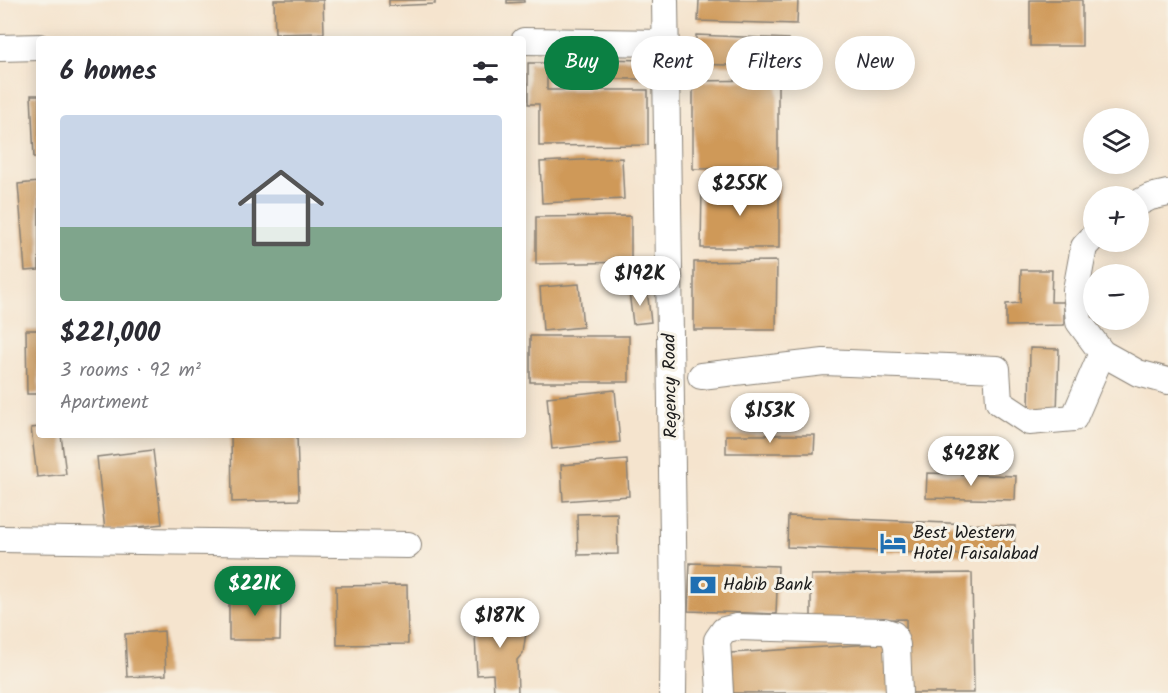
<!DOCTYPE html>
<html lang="en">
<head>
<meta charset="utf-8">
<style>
	:root { --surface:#fff; --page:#f2f2f3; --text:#2b2b33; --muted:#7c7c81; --line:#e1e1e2; --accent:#0b8043 }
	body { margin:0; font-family:Kalam,sans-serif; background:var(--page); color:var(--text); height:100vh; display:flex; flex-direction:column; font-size:22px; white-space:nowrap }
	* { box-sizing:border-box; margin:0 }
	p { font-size:20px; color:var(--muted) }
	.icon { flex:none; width:33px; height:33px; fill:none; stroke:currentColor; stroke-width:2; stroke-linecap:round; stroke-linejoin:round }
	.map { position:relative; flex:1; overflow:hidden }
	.drawer { position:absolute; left:36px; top:36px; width:490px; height:402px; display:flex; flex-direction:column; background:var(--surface); border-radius:6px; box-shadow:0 3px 15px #0003 }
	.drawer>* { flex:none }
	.top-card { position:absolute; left:544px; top:36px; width:532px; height:54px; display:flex; gap:12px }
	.fabs { position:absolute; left:1083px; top:108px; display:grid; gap:12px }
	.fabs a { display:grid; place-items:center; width:66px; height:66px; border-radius:50%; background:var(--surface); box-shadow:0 3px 15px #0003; font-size:30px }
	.price { position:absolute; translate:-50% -51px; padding:0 14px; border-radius:21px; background:#fff; color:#222; font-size:20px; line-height:39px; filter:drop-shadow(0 2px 3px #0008) }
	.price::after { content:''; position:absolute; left:50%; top:36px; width:18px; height:14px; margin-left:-9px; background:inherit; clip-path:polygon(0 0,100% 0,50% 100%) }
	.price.selected { background:var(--accent); color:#fff }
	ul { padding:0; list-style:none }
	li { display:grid; align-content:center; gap:12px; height:318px; padding:0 24px }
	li+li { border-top:2px solid var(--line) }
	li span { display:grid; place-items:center; height:186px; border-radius:6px; color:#555 }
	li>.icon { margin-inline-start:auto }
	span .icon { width:108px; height:108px; fill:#fffc; stroke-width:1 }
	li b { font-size:26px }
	h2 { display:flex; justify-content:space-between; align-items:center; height:72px; padding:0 24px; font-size:26px }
	.pill { padding:0 21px; border-radius:27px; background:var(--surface); box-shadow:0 3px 15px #0003; font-size:21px; line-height:54px }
	.pill.selected { background:var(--accent); color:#fff }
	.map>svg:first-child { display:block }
</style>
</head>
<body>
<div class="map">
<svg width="1168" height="693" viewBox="0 0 1168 693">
	<rect width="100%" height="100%" fill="#f7f3e8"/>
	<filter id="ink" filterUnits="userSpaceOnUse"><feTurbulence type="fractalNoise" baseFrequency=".0167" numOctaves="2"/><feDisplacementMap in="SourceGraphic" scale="12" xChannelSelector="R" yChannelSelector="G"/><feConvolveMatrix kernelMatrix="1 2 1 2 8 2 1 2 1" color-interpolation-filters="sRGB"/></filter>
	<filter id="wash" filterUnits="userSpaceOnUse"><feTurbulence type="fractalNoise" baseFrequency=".008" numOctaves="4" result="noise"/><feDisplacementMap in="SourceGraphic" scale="24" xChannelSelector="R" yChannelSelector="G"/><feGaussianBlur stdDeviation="1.35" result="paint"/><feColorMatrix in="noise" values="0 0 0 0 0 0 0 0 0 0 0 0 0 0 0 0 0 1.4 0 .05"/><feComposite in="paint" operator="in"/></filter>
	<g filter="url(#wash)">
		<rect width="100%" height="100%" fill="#f5e4ce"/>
		<g id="blocks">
			<g fill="#cf9958">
				<polygon points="274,0 323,0 324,33 275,34"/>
				<polygon points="389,0 435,0 435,4 389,6"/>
				<polygon points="507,0 524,0 524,2 507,3"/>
				<polygon points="699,0 798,0 797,24 698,21"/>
				<rect x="1030" y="0" width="52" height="46"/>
				<polygon points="696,35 789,39 788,67 695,64"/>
				<polygon points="598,59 649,60 649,79 597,79"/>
				<polygon points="585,61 585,76 560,77 560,62"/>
				<polygon points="528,63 547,63 547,90 648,90 648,145 539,146 539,104 528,104"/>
				<polygon points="778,80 778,168 693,169 693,81"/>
				<polygon points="31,95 39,95 39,158 34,158"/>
				<polygon points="622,158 624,199 542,203 540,162"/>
				<polygon points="39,182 39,270 25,271 18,184"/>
				<polygon points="702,185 779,185 779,248 701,248"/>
				<polygon points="631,216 631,262 536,264 536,217"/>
				<polygon points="777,261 776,330 694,330 694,262"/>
				<polygon points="1021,270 1052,270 1051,302 1064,302 1064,325 1006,326 1006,304 1020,303"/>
				<polygon points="579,284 583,327 543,331 540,287"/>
				<polygon points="647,290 651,322 633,324 629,292"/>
				<polygon points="26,330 39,330 39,394 27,394"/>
				<rect x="530" y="336" width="99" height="46"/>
				<polygon points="1030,348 1059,349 1057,413 1029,413"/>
				<polygon points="615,390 620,442 552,449 547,397"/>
				<polygon points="39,427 39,435 61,435 66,474 37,477 31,428"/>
				<polygon points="231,435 297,435 299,500 232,502"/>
				<polygon points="726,435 815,435 814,453 726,453"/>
				<polygon points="153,450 162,524 105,531 97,457"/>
				<polygon points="627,460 629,496 563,501 561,465"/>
				<polygon points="927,473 1016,476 1015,500 926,498"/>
				<polygon points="617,513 618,554 578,555 577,514"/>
				<polygon points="788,516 1015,526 1014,557 787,547"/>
				<polygon points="690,563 778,566 776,614 688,611"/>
				<polygon points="972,573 974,693 907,693 906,619 811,620 811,575"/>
				<polygon points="407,585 408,644 337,645 336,586"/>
				<polygon points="229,593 281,594 280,640 229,640"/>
				<polygon points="515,613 527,626 523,653 517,660 518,693 494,693 493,674 477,675 474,615"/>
				<polygon points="164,631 166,675 127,677 125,634"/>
				<polygon points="887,643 890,693 733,693 731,653"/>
			</g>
		</g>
	</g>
	<g filter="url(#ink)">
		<use href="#blocks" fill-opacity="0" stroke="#888075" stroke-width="1.5"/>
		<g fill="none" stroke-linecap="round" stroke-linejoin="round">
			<g stroke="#888075" stroke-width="28">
				<g id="minor">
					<polyline points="665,0 674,605 673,693"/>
					<polyline points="524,41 664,43"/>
					<polyline points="0,48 39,47"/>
					<polyline points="1138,203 1150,197 1168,193"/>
					<polyline points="1094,236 1084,247 1076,290 1079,322 1102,353 1138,373 1168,381"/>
					<polyline points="701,376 824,362 997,369 999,402 1029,422 1074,418 1102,353"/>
					<polyline points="0,539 408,545"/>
					<polyline points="720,693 717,640 724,630 736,627 884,631 893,634 897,645 899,693"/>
				</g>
			</g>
			<use href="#minor" stroke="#fff" stroke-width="26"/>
		</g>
	</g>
	<defs>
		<g id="hotel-bare" transform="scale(2.07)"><path d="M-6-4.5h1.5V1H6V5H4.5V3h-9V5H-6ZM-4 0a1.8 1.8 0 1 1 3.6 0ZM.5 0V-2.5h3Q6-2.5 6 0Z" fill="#1f6fb2" stroke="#f7f3e8" stroke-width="2.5" paint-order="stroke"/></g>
		<g id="bank-bare" transform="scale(2.07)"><path d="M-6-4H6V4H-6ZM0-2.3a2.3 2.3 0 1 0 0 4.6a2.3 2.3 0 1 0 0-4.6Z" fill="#1f6fb2" stroke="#f7f3e8" stroke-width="2.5" paint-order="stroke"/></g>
	</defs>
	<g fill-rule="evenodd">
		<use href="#hotel-bare" x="893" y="543"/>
		<use href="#bank-bare" x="703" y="585"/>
	</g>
	<g text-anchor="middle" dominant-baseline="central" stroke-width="6" stroke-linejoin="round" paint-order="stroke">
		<g font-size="18" fill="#1c1c1c" stroke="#f7f3e8">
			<text transform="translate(671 386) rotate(-91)">Regency Road</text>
		</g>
		<g font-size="18" fill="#1c1c1c" stroke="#f7f3e8" text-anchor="start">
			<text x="913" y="533">Best Western<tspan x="913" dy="21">Hotel Faisalabad</tspan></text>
			<text x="723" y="585">Habib Bank</text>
		</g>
	</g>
</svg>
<div class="fabs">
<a><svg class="icon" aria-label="layers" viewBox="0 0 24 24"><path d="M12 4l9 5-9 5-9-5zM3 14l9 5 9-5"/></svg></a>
<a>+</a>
<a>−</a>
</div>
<b class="price" style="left:740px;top:217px">$255K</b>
<b class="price" style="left:640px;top:307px">$192K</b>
<b class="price" style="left:770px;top:444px">$153K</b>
<b class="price" style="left:971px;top:487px">$428K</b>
<b class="price selected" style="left:255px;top:617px">$221K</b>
<b class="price" style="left:500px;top:649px">$187K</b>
<div class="top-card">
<a class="pill selected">Buy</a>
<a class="pill">Rent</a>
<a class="pill">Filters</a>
<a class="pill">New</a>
</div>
<section class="drawer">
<h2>6 homes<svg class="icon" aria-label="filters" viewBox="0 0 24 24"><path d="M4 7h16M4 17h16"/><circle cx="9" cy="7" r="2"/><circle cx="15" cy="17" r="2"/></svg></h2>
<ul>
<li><span style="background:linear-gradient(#c9d6e8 60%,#7fa58c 0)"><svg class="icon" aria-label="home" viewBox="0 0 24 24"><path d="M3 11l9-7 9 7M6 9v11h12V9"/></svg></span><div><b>$221,000</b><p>3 rooms · 92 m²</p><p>Apartment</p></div></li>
</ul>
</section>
</div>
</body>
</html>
